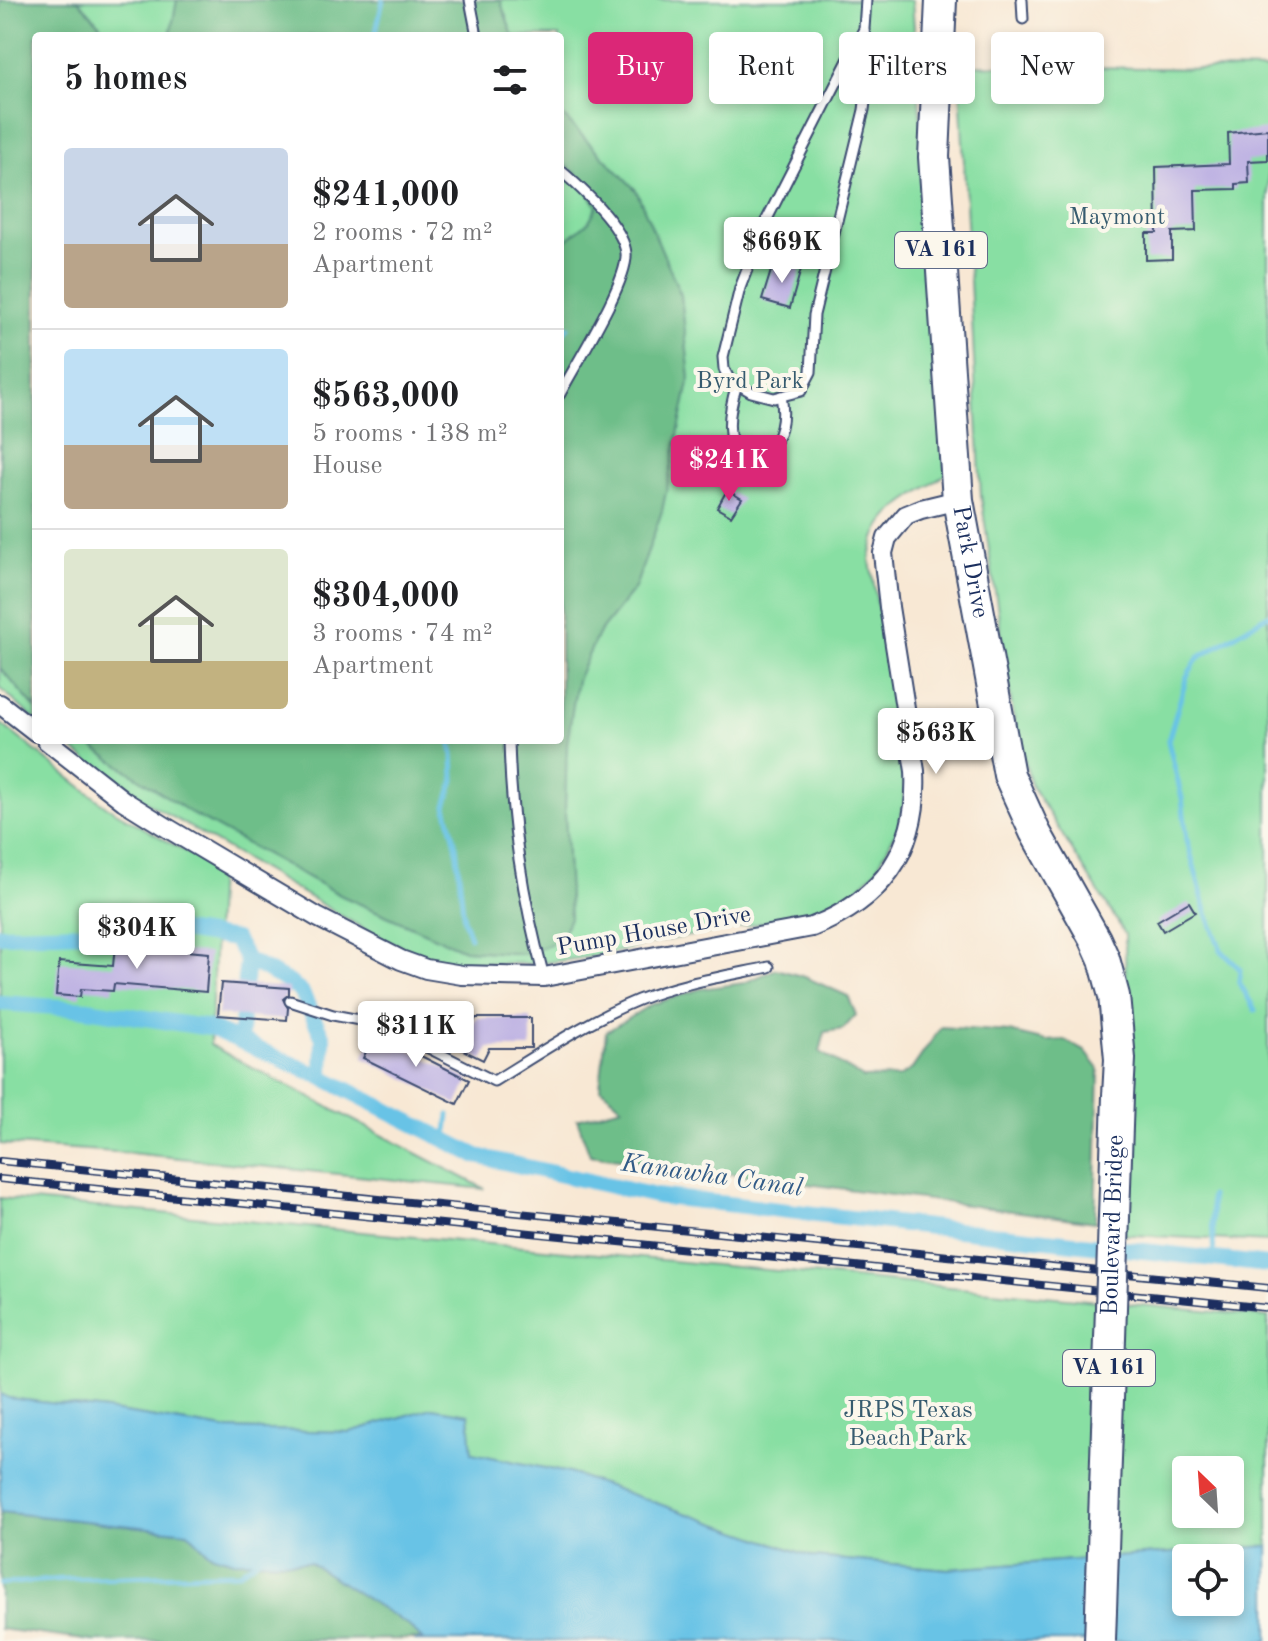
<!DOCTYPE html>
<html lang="en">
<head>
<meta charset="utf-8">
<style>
	:root { --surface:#fff; --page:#f6f6f6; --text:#202124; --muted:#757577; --line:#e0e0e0; --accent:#db2777 }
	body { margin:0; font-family:"Old Standard TT",serif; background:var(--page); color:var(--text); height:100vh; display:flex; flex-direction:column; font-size:30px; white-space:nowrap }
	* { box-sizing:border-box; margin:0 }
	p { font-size:26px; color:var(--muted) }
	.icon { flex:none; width:44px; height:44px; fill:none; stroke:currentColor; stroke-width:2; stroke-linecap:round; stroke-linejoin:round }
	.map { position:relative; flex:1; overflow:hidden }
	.drawer { position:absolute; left:32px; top:32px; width:532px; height:712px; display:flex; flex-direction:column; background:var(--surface); border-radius:8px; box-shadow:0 4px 12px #0003 }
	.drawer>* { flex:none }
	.hud { position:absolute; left:588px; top:32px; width:560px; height:72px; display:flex; gap:16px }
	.needle { width:52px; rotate:335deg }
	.buttons { position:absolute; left:1172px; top:1456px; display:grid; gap:16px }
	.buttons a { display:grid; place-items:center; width:72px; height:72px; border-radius:8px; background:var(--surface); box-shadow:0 4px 12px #0003; font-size:40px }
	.price { position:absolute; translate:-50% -68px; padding:0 18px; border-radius:8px; background:#fff; color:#222; font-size:26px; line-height:52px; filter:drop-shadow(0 2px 4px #0008) }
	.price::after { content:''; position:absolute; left:50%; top:48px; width:24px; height:18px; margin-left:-12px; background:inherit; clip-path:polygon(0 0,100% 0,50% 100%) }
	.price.selected { background:var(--accent); color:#fff }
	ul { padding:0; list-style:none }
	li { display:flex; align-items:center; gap:24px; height:200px; padding:0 32px }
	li+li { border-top:2px solid var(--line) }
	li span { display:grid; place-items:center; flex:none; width:224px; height:160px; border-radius:8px; color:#555 }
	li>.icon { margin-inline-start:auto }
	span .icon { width:96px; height:96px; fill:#fffc; stroke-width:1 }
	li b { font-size:34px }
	h2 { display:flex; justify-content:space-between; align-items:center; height:96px; padding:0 32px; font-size:34px }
	.pill { padding:0 28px; border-radius:8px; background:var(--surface); box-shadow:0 4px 12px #0003; font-size:28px; line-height:72px }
	.pill.selected { background:var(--accent); color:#fff }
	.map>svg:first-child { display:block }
</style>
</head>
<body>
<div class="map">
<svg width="1268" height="1641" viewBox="0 0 1268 1641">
	<rect width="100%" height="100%" fill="#fbf7ec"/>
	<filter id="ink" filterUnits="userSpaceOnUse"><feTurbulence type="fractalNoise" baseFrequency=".0125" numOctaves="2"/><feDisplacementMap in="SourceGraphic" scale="16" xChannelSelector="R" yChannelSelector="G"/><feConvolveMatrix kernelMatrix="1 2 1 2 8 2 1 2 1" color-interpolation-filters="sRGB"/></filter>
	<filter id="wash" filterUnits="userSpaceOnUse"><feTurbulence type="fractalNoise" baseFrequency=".006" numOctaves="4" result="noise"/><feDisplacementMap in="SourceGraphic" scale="32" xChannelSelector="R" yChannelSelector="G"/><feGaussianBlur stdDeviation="1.8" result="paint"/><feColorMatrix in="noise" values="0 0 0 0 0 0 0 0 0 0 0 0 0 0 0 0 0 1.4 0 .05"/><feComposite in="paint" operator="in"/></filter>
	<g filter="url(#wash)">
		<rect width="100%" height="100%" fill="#f8e8d4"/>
		<g fill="#88dfa3" stroke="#528780" stroke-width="2" fill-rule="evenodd">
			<path d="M0,0H912L946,474C910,501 875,510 870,561L904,766V803L899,826L876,870L856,890L833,906L800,916L667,940L599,956L534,964L440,962L378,937L126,790L60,740H560V36H36V721L0,688Z"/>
			<polygon points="959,65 1268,70 1268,1242 1114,1234 1127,1067 1125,934 1031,785 1013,714 981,496"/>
			<polygon points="0,723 107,807 218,870 210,1045 485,1189 130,1153 0,1144"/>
			<path d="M0,1198L1268,1317V1546L948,1569L813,1557L569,1473L471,1453L469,1414L432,1408L350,1432L224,1429L106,1410L0,1397ZM1186,1470H1230V1514H1186Z"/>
		</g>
		<g fill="#6ebe89" stroke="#447674" stroke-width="2">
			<polygon points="4,0 78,0 110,36 36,36 36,709 0,668 0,2"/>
			<polygon points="177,0 500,0 513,36 170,36"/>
			<polygon points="560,113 636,190 681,295 690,378 662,511 635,588 598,634 577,680 567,743 565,811 570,918 559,941 526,954 464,950 342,896 194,815 82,740 560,740 560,246 589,221 597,206 588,192 586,181 560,161"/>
			<polygon points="776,969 805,977 848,996 856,1015 843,1029 825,1032 820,1052 863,1078 899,1077 912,1069 941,1027 1009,1032 1046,1041 1064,1040 1085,1051 1099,1069 1095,1222 590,1155 577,1119 622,1107 600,1087 606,1032 650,1005 700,989 744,983"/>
			<polygon points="0,1512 188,1532 210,1554 234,1561 309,1562 408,1625 423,1639 93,1641 0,1629"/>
		</g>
		<path fill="#68c3e6" stroke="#4279a2" stroke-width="2" fill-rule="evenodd" d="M0,1394L9,1398L106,1410L224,1429L350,1432L432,1408L469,1414L472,1453L569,1473L813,1557L948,1569L1268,1546V1641H414L422,1639L408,1625L309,1562L234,1561L210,1554L188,1532L0,1512ZM1186,1558H1230V1602H1186Z"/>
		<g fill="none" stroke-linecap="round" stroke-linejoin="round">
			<g stroke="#68c3e6" stroke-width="5">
				<polyline points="375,36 383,0"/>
				<polyline points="560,337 568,327"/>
				<polyline points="450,740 453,755 454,780 446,806 456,845 464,921 470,937"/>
				<polyline points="1255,1010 1239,982 1240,969 1221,950 1206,911 1187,840 1182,798 1168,741 1187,676 1198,658 1268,615"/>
				<polyline points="446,1140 449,1115"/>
				<polyline points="1211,1196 1214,1259"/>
				<polyline points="0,1584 65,1579 239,1573 258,1559"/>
			</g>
			<g stroke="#68c3e6" stroke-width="16">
				<polyline points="0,935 182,931 235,939 247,960 289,982 302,993 323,1038 322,1077 477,1156 656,1196 1268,1265"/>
				<polyline points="245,981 247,960"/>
				<polyline points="0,1003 87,1009 210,1028 322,1077"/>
				<polyline points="240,1041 242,1021"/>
			</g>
		</g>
		<g id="blocks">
			<g fill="#bfb4e3">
				<polygon points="1268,129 1268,160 1248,161 1249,183 1236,184 1236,189 1195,190 1196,231 1172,232 1172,259 1146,260 1146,233 1157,233 1156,167 1229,164 1228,133"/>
				<polygon points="774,261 801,269 790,308 762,300"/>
				<polygon points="727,490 742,499 731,516 717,508"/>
				<polygon points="1189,902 1195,912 1163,931 1157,921"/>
				<polygon points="115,945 209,953 206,992 114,984 113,991 81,989 80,997 56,995 59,962 113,966"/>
				<polygon points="221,983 289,988 289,994 283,999 288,1008 287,1020 218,1015"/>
				<polygon points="426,1014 467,1036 476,1018 531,1018 531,1048 489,1048 483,1060 418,1028"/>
				<polygon points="375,1033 469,1080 457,1104 363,1058"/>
			</g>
		</g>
	</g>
	<g filter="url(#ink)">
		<use href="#blocks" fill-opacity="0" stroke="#3c4b70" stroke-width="2"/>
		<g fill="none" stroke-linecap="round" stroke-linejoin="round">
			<g stroke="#3c4b70" stroke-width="13">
				<g id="lane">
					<polyline points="470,0 477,36"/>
					<polyline points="1022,0 1023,19"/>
					<polyline points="864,29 764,225 740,288 723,357 724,369 729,379 751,392 774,398 801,391 811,372 814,315 864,110 869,70 864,29 866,0"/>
					<path d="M560,170C580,187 623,226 626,253C629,281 575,365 560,394"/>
					<path d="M737,384C703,492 796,471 781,396"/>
					<path d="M509,740C511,823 522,896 544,977"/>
					<path d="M290,1001L333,1015L381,1024L494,1081C541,1052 587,1021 638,1000C680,983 726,976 769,967"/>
				</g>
			</g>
			<g stroke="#3c4b70" stroke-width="22">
				<g id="street">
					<polyline points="0,704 36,732"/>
					<path d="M46,740L124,801L169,829L317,917L401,960L426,969L462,975L544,977L812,927C884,899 919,848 915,771L889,607L883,553L887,538L906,515L921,509L958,500"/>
				</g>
			</g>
			<g stroke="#3c4b70" stroke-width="34">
				<g id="primary">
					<path id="s1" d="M941,0L934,157L958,500L1009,775L1035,832L1095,939L1104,959L1114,996L1120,1059L1118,1096"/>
				</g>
			</g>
			<use href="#lane" stroke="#fff" stroke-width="9"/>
			<use href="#street" stroke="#fff" stroke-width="18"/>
			<use href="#primary" stroke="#fff" stroke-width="30"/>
			<g stroke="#1b2f5e" stroke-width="8">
				<g id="rail">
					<polyline points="0,1161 1268,1288"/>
					<polyline points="0,1179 1268,1308"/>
				</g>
			</g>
			<use href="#rail" stroke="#fbf7ec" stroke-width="5" stroke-dasharray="15" stroke-linecap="butt"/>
			<g stroke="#3c4b70" stroke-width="34" stroke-linecap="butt">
				<g id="primary-bridge">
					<path id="s2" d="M1100,1641L1118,1096"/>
				</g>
			</g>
			<use href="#primary-bridge" stroke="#fff" stroke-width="30"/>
		</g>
	</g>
	<g text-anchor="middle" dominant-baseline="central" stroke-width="8" stroke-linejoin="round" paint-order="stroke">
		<g fill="#fbf7ec" stroke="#5e6b89" stroke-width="2">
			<rect x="895" y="232" width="92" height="36" rx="6"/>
			<rect x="1063" y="1350" width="92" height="36" rx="6"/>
		</g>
		<g font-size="22" font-weight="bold" fill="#1b2f5e">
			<text x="941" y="250">VA 161</text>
			<text x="1109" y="1368">VA 161</text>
		</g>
		<g font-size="24" fill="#365b6f" stroke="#fbf7ec">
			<text x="1117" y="218">Maymont</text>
			<text x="750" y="382">Byrd Park</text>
			<text x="908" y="1411">JRPS Texas<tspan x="908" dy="28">Beach Park</tspan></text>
		</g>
		<g font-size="24" fill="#1b2f5e" stroke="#fbf7ec">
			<text stroke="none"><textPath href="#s1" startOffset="564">Park Drive</textPath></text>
			<text transform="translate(654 932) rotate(-10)">Pump House Drive</text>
			<text stroke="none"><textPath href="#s2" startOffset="416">Boulevard Bridge</textPath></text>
		</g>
		<g font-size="26" font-style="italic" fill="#325b87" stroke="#fbf7ec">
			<text transform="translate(712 1176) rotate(8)">Kanawha Canal</text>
		</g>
	</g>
</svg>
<div class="buttons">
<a><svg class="needle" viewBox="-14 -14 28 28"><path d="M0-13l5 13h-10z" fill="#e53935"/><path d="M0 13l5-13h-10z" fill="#757577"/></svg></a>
<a><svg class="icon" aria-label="locate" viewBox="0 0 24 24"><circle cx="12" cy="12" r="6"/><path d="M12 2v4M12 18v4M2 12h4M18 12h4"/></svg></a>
</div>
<b class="price" style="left:782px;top:285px">$669K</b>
<b class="price selected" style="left:729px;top:503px">$241K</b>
<b class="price" style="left:936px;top:776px">$563K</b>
<b class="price" style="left:137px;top:971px">$304K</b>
<b class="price" style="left:416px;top:1069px">$311K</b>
<div class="hud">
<a class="pill selected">Buy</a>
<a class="pill">Rent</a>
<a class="pill">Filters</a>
<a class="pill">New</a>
</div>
<section class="drawer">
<h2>5 homes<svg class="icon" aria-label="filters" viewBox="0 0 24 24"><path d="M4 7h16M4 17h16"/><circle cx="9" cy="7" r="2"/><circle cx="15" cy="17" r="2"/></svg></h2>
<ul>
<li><span style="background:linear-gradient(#c9d6e8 60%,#b9a48a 0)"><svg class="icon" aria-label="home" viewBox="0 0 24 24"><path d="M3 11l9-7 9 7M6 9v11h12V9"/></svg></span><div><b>$241,000</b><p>2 rooms · 72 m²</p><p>Apartment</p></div></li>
<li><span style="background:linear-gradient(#bfe0f5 60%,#b9a48a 0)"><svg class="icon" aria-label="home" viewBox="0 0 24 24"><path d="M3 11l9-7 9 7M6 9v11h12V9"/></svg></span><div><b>$563,000</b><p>5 rooms · 138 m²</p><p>House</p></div></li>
<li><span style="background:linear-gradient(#dfe7d0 70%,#c2b280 0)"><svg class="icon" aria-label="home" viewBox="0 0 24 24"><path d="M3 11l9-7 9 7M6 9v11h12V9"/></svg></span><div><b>$304,000</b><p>3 rooms · 74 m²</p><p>Apartment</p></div></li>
</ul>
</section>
</div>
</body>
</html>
